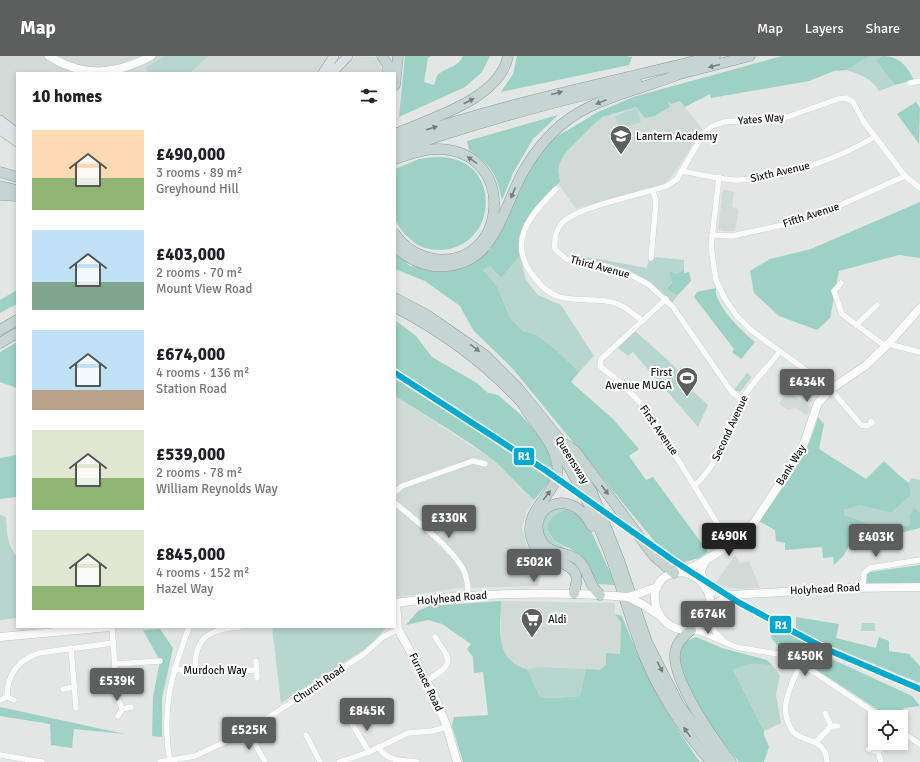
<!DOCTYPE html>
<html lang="en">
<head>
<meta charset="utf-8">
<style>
	:root { --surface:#fff; --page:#f2f2f2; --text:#202124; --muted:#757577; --accent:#5c5f5d }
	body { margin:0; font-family:Signika,sans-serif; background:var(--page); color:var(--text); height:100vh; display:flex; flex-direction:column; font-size:15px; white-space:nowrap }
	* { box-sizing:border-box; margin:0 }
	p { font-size:13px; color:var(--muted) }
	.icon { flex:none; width:22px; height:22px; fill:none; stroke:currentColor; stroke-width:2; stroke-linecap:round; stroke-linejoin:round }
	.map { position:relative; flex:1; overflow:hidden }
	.panel { position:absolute; left:16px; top:16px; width:380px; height:556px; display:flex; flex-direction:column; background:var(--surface); border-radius:0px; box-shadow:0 2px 6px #0003 }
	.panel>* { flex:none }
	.buttons { position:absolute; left:868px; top:654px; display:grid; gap:8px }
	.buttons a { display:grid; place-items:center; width:40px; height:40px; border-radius:0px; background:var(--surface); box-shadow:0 2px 6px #0003; font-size:20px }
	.price { position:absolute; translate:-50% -34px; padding:0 9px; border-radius:4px; background:var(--accent); color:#fff; font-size:13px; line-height:26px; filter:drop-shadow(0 1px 2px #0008) }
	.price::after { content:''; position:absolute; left:50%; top:24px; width:12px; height:9px; margin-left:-6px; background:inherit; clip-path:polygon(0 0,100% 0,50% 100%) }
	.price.current { background:#222; color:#fff }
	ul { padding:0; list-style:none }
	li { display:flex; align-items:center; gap:12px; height:100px; padding:0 16px }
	li span { display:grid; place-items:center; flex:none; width:112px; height:80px; border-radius:0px; color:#555 }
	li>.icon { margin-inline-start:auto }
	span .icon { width:48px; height:48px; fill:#fffc; stroke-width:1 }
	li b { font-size:17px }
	h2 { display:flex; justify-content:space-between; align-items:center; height:48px; padding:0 16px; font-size:17px }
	header { display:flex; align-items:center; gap:24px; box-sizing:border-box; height:56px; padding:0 20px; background:var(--accent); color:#fff }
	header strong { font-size:19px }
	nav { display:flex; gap:22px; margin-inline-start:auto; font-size:14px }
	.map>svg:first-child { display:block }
</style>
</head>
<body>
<header>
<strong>Map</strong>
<nav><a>Map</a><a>Layers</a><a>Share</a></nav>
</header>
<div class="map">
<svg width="920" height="706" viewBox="0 0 920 706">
	<rect width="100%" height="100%" fill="#e2e6e4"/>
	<g fill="#d0dbd8">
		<polygon points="0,0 331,0 321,17 17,17 17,71 0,58"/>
		<polygon points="356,0 375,1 379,4 383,17 338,17"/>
		<polygon points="669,45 671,48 680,45 702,73 677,114 665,127 576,153 548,113 599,58 646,47 661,47"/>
		<polygon points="723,133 734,136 732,151 739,153 735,175 723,175 718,173"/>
		<polygon points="395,315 455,352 551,416 546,422 510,398 479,376 395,323"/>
		<polygon points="788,335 811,352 807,359 795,352 788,354 779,348"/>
		<polygon points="395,340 493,404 509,418 519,432 534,444 526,457 522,472 527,490 544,506 538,530 458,532 395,542"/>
		<polygon points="735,499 740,507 749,505 760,532 738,533 724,531 716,527"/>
		<polygon points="501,545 615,547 615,558 621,567 620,598 600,615 538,611 527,613 516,610 508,603 502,593 501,583"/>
	</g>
	<g fill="#b7d6cd">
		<polygon points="165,0 208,0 190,17 150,17 145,12"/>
		<path d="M870,0H882L876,5L895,29L879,35C872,22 859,18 846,14Z"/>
		<polygon points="637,52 641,66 620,73 615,60"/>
		<polygon points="520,200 526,224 538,239 561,249 594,300 579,316 554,292 537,279 523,275 510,262 497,230 483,214 490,210 501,222"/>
		<polygon points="582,200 647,212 649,203 654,203 654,201 684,204 684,214 676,218 670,214 672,225 667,233 677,240 672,247 660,235 629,216 568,202"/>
		<polygon points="635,275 671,307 679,316 684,327 708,349 698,371 633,296 628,300 618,292"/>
		<polygon points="747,317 752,321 740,336 734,334"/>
		<path d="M911,422L920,424V457L914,453L909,461L912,468C901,471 890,467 880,472L845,459L844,454L860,449L891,457L911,439L909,427Z"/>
		<path d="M567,450L587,466L572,456L561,455L550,463L548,476C554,489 570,492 580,502L554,492L543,483C541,457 542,457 567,450Z"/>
		<path d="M0,459L6,461C6,474 8,491 17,501V562L0,564Z"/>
		<polygon points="862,567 875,567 875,575 861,575"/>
		<polygon points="272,571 387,571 368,591 281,647"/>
		<polygon points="755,607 773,610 780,620 776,638 781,667 764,675 733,614 743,609"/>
		<polygon points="538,611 586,613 580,640 553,642 540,641 527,613"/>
	</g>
	<g fill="#9dd1c5">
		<path d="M405,0H431L428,2L424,26L434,29C435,26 436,22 437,20C444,11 457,13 463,0H490L482,16L465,31L399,61Z"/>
		<polygon points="517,0 626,0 632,1 629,9 501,36 513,18"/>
		<path d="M782,0H870L846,14L834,15L809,25L711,42L710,38L685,51L680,45L671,48L668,45L670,51L654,60L645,62L636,51L602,61L593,69L566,96L560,106L558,114L560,126C540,145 512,171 520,200L501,222L490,210L483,214L497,230L510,262L523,275L537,279L554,292L579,316L571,326L613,363L639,393L629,400L646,424L653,421L708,496L699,502L681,507L660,492L513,313L473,274L460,250L425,225L395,213V197L410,210L441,215L457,213L474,206L490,194L522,126L541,94L556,81L598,56L633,41Z"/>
		<path d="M882,0C899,0 907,10 914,24L895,29L876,5Z"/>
		<polygon points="916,46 920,52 919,88 897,58"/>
		<path d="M558,59L533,83L513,117L502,144C497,119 491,108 469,94L467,85Z"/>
		<path d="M435,101C440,101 445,101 450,102C502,112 496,190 442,194C434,194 425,193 418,189C408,182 399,174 395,162C392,147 395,128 395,113L419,103Z"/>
		<polygon points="920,146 920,202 899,199 839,215 830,262 817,274 779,260 754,237 750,215 770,203 811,193"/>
		<polygon points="669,214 676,218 684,214 684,217 689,216 691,225 677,240 667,233 672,226"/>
		<path d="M716,232C713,248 743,276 755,286L741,303L732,296L734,293L694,241L697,236Z"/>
		<polygon points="17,234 17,248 0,257 0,244"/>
		<path d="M395,264L416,280L432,301L477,327L488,337L498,339L521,359L534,374L548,394L554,417L551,424L534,444C519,432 508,416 493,404C462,380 428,361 395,340V323L479,376L546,421L550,416L455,352L395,315Z"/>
		<polygon points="17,286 17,441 0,443 0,402 16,399 17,332 0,326 0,296"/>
		<path d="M818,361L824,368L819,393L866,423L884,405L900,420L909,427L911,439L891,457L860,449L844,454L845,459L880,472C890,468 901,472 911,468L909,461L914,452L920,457V472L874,484L851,486L844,499L834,509L833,501L823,502L822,491L785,494V487L776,485L775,474L759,465C782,432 808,401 818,361Z"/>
		<path d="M566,454L579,459L587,466L616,529L597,528C592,515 582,499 569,492C562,489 556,487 551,480C542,468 554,456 566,454Z"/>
		<polygon points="920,509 920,528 866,527 867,517 870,516"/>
		<path d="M501,545C501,572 493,604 527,613L540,641L553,642L580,640L586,613L600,614L606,609V597L620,598L621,567L615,558L622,560C642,612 667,661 700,706H463L452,670L454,661L488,659L483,616L474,617L473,601L467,593L471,588L442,568L428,564L406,569L418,555L429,550Z"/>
		<polygon points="796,561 839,568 836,582 876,592 879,581 889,585 889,595 909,598 920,610 920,627 827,589 823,599 912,640 920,650 904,652 900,661 889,661 811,610 780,592 771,582 772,575 778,565 796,574"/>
		<polygon points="160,573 173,592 162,642 162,681 152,680 153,641 160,605 143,574"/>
		<path d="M696,581L722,592L767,604L773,610C757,607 747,606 733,614L764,675V679L769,691L764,706H739C714,676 685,642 678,602C678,598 681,592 682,587Z"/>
		<polygon points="0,651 125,678 74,673 72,692 51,689 50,668 0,660"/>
	</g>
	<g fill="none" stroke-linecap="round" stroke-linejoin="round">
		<g stroke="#c0c4c2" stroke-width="6">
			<g id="street">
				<polyline points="910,27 920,25"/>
				<path d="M681,115C700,118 720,124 739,124C778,124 841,102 874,81"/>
				<polyline points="719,121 711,191 716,224 725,243 737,260 751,274 829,331 861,369 867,370 872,367 871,365"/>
				<path d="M556,133C530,159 506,186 534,221C540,229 548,237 557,240C577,247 601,240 620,249C628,253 636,260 643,265"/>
				<polyline points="712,179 732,180 787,168 825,156 905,120"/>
				<polyline points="651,202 656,146 653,135"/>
				<polyline points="841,227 834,235 842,258 885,290"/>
				<polyline points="666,243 601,303 600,310 622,328 648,355 730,488"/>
				<polyline points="856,269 877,249"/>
				<polyline points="889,287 892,289 920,296"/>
				<path d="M742,344L731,335L673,251L648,228L625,216L606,210L583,208L566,203L555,193C554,183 555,175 562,167C576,151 643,138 667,130L677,123L704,77L712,70L724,66L787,61L838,43L846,42L853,46L863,65L905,120L920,132"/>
				<path d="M695,429C722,405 725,373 742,344C752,325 768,312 780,295"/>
				<polyline points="395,436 402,430 473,405 485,408"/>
				<path d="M395,447C414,463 454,493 464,515C467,522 468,531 468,539"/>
				<polyline points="863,532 864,517 870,512 920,504"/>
				<polyline points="709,558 715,576 724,585"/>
				<polyline points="112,571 117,639 122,653"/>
				<polyline points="691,574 701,576 736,591 778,598 814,616 881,661"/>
				<polyline points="71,592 76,652"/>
				<polyline points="256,605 257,622"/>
				<polyline points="115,608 160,605"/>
				<path d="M800,608C791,631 776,654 794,677C808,687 825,683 827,706"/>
				<polyline points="174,613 195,616 257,614"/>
				<path d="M195,616C194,582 208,573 240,571"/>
				<path d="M427,625C454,606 453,608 435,581"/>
				<polyline points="63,633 75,631"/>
				<path d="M7,641C7,618 18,604 39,597L113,587"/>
				<polyline points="0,644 7,641 14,644"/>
				<polyline points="825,657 831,670 838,670"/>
				<polyline points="118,660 122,653 131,651"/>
				<polyline points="351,666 369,696"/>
				<polyline points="248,675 265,706"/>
				<polyline points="901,675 920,688"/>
				<polyline points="306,679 320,706"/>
				<polyline points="816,686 831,670"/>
				<path d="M378,691C389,706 399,704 417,706"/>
				<polyline points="868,693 878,696 882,692"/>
				<polyline points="878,696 881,706"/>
				<polyline points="0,699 42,706"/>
				<polyline points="160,706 195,700 248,675 364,598 383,581 398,573"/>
				<path d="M170,706C161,653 171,620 189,571"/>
				<polyline points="339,706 369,696 408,677 432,675 447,671"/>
			</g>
		</g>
		<g stroke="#c0c4c2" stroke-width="9">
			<g id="secondary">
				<path d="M49,0C83,22 116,19 151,0"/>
				<path d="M680,516C706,518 723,551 699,569C696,571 692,574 688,574C650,575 641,518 680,516Z"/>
				<polyline points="682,516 706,504 736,485 751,471 801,396 818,347 831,333 865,310 889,287 920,252"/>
				<polyline points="703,527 701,514 706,504"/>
				<polyline points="707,533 731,539 850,532 920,531"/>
				<polyline points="640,537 657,531"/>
				<path d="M395,547C468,538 542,535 615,540"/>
				<polyline points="396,547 398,573 434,639 447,671 457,706"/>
				<polyline points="642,548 660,560"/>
				<polyline points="710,551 731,539"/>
				<polyline points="0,581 110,571"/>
			</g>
		</g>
		<g stroke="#8e9e9b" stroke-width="10">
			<g id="primary">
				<polyline points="323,17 334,0"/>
				<polyline points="332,17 348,0"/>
				<polyline points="0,64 17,77"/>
				<polyline points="0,74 17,86"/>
			</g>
		</g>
		<g stroke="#8e9e9b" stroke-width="11">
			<g id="highway">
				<polyline points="382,0 388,9 388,17"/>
				<polyline points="672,20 750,0"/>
				<polyline points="395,29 398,0"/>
				<path d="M395,78C431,62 500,43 508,0"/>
				<path d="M395,85C499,48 608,27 715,0"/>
				<path d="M395,95C475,67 555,45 637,27"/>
				<path d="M395,103C409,98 424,93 439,93C520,96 506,213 435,203C419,200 404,192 395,178"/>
				<polyline points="0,116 17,121"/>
				<polyline points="0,130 17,134"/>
				<polyline points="0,139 17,140"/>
				<path d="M395,190C406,202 418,208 434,210C497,215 501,151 526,111C535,96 547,81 561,69C593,42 639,34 677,19"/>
				<polyline points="395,242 427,259 485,299 517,331 560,384 592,436 619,504 647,586 679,649 722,706"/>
				<path d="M395,251C443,276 486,307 523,348"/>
				<polyline points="0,274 17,264"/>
				<polyline points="0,287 17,277"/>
				<path d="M522,346C532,367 553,384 557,407C563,437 523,450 531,481C538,509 570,502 576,519C578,524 575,532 574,537"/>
				<path d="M546,375C572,412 593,454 609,496C622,531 631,567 645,602C660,638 685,677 711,706"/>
				<polyline points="567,389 576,396 654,500 674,517"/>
				<path d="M592,470C569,426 525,454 541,484C549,499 565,495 577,503C586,510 587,520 592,529C594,532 597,536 600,539"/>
				<path d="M691,574C685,579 678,585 676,593C667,618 715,685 731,706"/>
			</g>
		</g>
		<use href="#street" stroke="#fbfbfb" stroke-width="5.5"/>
		<use href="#secondary" stroke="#fbfbfb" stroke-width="8"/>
		<use href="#primary" stroke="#dbe4e2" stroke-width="9"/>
		<use href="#highway" stroke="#c7d5d2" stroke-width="10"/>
		<g stroke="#c0c4c2" stroke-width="9" stroke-linecap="butt">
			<g id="secondary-bridge">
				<polyline points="615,540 628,541 640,537"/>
				<polyline points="628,541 642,548"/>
			</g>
		</g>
		<use href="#secondary-bridge" stroke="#fbfbfb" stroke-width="8"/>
		<g stroke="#fff" stroke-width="9">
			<polyline id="rail-1" points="395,317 545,414 674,505 738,546 826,593 920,633"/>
		</g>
		<use href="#rail-1" stroke="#00a9ce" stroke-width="6"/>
	</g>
	<defs><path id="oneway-solid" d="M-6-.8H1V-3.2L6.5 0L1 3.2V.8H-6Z"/></defs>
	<g fill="#767f7d">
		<use href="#oneway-solid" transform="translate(714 10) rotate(166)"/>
		<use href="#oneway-solid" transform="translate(557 37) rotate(-15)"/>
		<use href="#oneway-solid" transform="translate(469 45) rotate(-27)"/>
		<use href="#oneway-solid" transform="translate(601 46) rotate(158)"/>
		<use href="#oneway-solid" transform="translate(432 72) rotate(-17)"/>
		<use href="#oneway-solid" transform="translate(472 104) rotate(-146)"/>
		<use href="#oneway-solid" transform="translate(513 137) rotate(113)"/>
		<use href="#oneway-solid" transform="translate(475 292) rotate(37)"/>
		<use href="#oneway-solid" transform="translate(605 434) rotate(53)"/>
		<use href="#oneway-solid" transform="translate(547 439) rotate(-52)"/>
		<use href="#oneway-solid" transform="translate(660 611) rotate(63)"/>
		<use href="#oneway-solid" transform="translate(687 676) rotate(-125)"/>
	</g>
	<defs>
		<g id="school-pin" transform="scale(1.15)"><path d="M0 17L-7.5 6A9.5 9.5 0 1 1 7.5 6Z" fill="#5c5f5d" stroke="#fff"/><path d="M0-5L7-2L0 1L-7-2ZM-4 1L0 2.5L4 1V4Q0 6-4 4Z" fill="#fff"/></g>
		<g id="stadium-pin" transform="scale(1.15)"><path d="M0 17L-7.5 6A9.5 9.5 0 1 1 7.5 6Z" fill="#5c5f5d" stroke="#fff"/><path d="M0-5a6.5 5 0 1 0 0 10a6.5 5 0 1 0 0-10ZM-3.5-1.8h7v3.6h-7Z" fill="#fff"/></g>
		<g id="supermarket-pin" transform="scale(1.15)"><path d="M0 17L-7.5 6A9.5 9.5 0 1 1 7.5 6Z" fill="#5c5f5d" stroke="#fff"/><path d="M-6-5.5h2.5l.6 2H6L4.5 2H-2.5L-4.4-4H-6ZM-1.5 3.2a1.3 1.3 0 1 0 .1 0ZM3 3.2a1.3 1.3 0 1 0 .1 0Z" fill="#fff"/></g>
	</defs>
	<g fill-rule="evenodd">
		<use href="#school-pin" x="621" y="80"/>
		<use href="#stadium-pin" x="687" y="322"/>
		<use href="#supermarket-pin" x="532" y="563"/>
	</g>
	<g text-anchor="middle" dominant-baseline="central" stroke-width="4" stroke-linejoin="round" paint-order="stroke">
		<g font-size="11" fill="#141615" stroke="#fff">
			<text transform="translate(761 63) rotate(-5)">Yates Way</text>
			<text transform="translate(780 116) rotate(-13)">Sixth Avenue</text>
			<text transform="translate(811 159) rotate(-18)">Fifth Avenue</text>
			<text transform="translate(600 211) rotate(15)">Third Avenue</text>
			<text transform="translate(730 372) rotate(-65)">Second Avenue</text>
			<text transform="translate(659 374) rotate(55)">First Avenue</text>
			<text transform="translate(572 404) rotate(58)">Queensway</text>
			<text transform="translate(791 409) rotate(-58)">Bank Way</text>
			<text transform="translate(825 533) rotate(-3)">Holyhead Road</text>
			<text transform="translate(452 542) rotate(-5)">Holyhead Road</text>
			<text x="215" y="614">Murdoch Way</text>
			<text transform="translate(426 626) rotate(64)">Furnace Road</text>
			<text transform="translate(319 628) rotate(-34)">Church Road</text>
		</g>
		<g font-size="11" fill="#141615" stroke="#fff" text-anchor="start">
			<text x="636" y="80">Lantern Academy</text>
			<text x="672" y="316" text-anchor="end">First<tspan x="672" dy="13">Avenue MUGA</tspan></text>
			<text x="548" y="563">Aldi</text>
		</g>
	</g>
	<g stroke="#fff" stroke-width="1.5">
		<rect x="513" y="391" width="22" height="19" rx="4" fill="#00a9ce"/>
		<rect x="769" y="559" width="23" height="19" rx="4" fill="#00a9ce"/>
	</g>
	<g font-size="11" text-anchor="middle" font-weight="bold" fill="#fff">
		<text x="524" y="404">R1</text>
		<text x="781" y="573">R1</text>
	</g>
</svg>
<div class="buttons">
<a><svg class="icon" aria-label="locate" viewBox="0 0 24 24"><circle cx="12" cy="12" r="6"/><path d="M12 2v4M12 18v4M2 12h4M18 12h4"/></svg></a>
</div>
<b class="price" style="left:807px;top:347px">£434K</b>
<b class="price" style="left:449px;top:483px">£330K</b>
<b class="price current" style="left:729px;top:501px">£490K</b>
<b class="price" style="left:876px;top:502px">£403K</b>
<b class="price" style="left:534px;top:527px">£502K</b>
<b class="price" style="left:708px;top:579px">£674K</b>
<b class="price" style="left:805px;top:621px">£450K</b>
<b class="price" style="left:117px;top:646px">£539K</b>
<b class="price" style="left:367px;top:676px">£845K</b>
<b class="price" style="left:249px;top:695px">£525K</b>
<section class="panel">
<h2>10 homes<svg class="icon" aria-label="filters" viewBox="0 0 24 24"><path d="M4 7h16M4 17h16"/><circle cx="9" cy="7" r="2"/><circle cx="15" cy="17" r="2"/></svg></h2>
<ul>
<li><span style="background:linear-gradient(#ffd9b3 60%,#8fb573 0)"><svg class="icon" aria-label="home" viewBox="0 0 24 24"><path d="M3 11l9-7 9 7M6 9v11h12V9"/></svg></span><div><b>£490,000</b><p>3 rooms · 89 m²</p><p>Greyhound Hill</p></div></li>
<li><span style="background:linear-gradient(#bfe0f5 65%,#7fa58c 0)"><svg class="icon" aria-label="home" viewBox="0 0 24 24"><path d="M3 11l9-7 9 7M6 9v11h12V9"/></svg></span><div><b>£403,000</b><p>2 rooms · 70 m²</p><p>Mount View Road</p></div></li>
<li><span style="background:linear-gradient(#bfe0f5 75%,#b9a48a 0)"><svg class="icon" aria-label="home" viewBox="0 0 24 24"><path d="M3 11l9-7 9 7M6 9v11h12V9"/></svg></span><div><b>£674,000</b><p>4 rooms · 136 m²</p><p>Station Road</p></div></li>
<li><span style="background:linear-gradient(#dfe7d0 60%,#8fb573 0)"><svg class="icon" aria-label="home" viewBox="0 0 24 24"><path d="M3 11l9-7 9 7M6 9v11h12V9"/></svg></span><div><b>£539,000</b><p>2 rooms · 78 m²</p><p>William Reynolds Way</p></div></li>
<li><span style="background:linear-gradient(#dfe7d0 70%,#8fb573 0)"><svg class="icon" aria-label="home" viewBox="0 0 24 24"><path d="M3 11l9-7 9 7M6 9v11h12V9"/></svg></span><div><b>£845,000</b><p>4 rooms · 152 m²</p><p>Hazel Way</p></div></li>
</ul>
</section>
</div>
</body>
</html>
